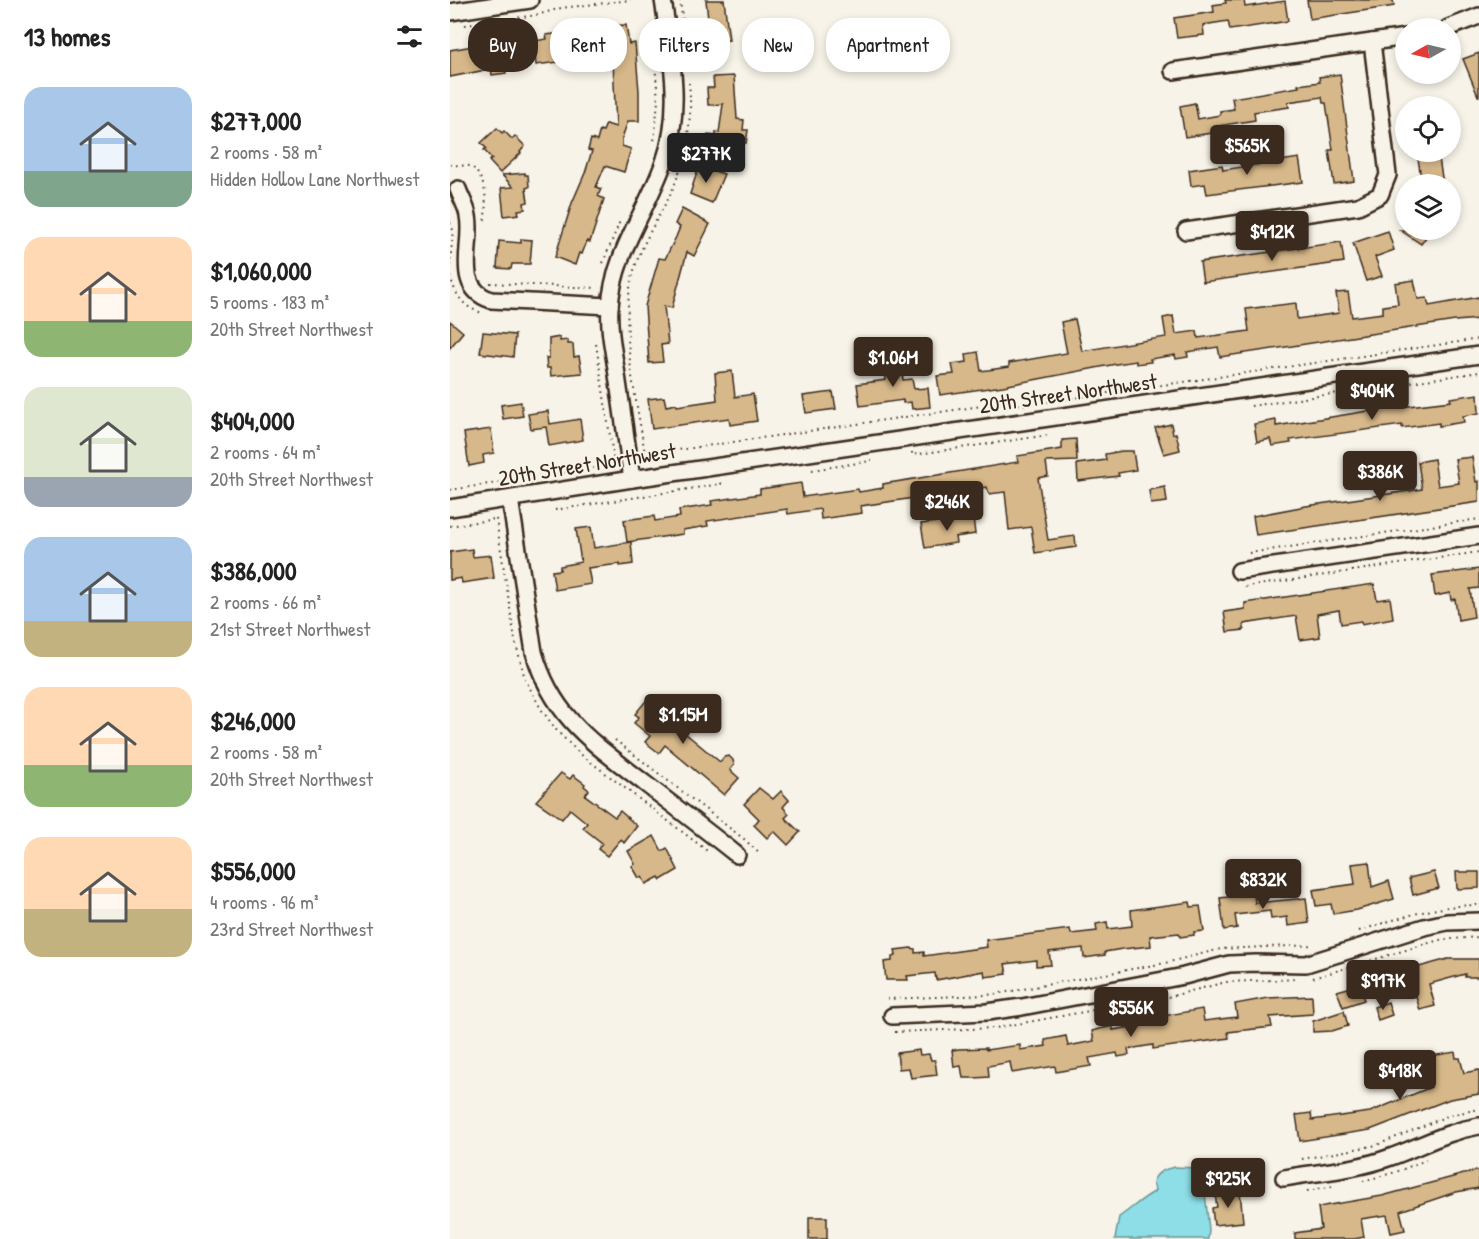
<!DOCTYPE html>
<html lang="en">
<head>
<meta charset="utf-8">
<style>
	:root { --surface:#fff; --page:#f6f6f6; --text:#222; --muted:#767676; --accent:#3b2a1e }
	body { margin:0; font-family:"Patrick Hand",sans-serif; background:var(--page); color:var(--text); height:100vh; display:flex; flex-direction:column; font-size:22px; white-space:nowrap }
	* { box-sizing:border-box; margin:0 }
	p { font-size:20px; color:var(--muted) }
	.icon { flex:none; width:33px; height:33px; fill:none; stroke:currentColor; stroke-width:2; stroke-linecap:round; stroke-linejoin:round }
	.map { position:relative; flex:1; overflow:hidden }
	.side { display:flex; flex-direction:column; background:var(--surface); width:450px }
	.side>* { flex:none }
	.guide { position:absolute; left:18px; top:18px; width:570px; height:54px; display:flex; gap:12px }
	.needle { width:39px; rotate:262deg }
	.buttons { position:absolute; left:945px; top:18px; display:grid; gap:12px }
	.buttons a { display:grid; place-items:center; width:66px; height:66px; border-radius:50%; background:var(--surface); box-shadow:0 3px 9px #0003; font-size:30px }
	.price { position:absolute; translate:-50% -51px; padding:0 14px; border-radius:6px; background:var(--accent); color:#fff; font-size:20px; line-height:39px; filter:drop-shadow(0 2px 3px #0008) }
	.price::after { content:''; position:absolute; left:50%; top:36px; width:18px; height:14px; margin-left:-9px; background:inherit; clip-path:polygon(0 0,100% 0,50% 100%) }
	.price.current { background:#222; color:#fff }
	ul { padding:0; list-style:none }
	li { display:flex; align-items:center; gap:18px; height:150px; padding:0 24px }
	li span { display:grid; place-items:center; flex:none; width:168px; height:120px; border-radius:18px; color:#555 }
	li>.icon { margin-inline-start:auto }
	span .icon { width:72px; height:72px; fill:#fffc; stroke-width:1 }
	li b { font-size:26px }
	h2 { display:flex; justify-content:space-between; align-items:center; height:72px; padding:0 24px; font-size:26px }
	.tag { padding:0 21px; border-radius:24px; background:var(--surface); box-shadow:0 3px 9px #0003; font-size:21px; line-height:54px }
	.tag.current { background:var(--accent); color:#fff }
	main { display:flex; flex:1; min-height:0 }
	.map>svg:first-child { display:block }
</style>
</head>
<body>
<main>
<section class="side">
<h2>13 homes<svg class="icon" aria-label="filters" viewBox="0 0 24 24"><path d="M4 7h16M4 17h16"/><circle cx="9" cy="7" r="2"/><circle cx="15" cy="17" r="2"/></svg></h2>
<ul>
<li><span style="background:linear-gradient(#a9c7e8 70%,#7fa58c 0)"><svg class="icon" aria-label="home" viewBox="0 0 24 24"><path d="M3 11l9-7 9 7M6 9v11h12V9"/></svg></span><div><b>$277,000</b><p>2 rooms · 58 m²</p><p>Hidden Hollow Lane Northwest</p></div></li>
<li><span style="background:linear-gradient(#ffd9b3 70%,#8fb573 0)"><svg class="icon" aria-label="home" viewBox="0 0 24 24"><path d="M3 11l9-7 9 7M6 9v11h12V9"/></svg></span><div><b>$1,060,000</b><p>5 rooms · 183 m²</p><p>20th Street Northwest</p></div></li>
<li><span style="background:linear-gradient(#dfe7d0 75%,#9aa5b1 0)"><svg class="icon" aria-label="home" viewBox="0 0 24 24"><path d="M3 11l9-7 9 7M6 9v11h12V9"/></svg></span><div><b>$404,000</b><p>2 rooms · 64 m²</p><p>20th Street Northwest</p></div></li>
<li><span style="background:linear-gradient(#a9c7e8 70%,#c2b280 0)"><svg class="icon" aria-label="home" viewBox="0 0 24 24"><path d="M3 11l9-7 9 7M6 9v11h12V9"/></svg></span><div><b>$386,000</b><p>2 rooms · 66 m²</p><p>21st Street Northwest</p></div></li>
<li><span style="background:linear-gradient(#ffd9b3 65%,#8fb573 0)"><svg class="icon" aria-label="home" viewBox="0 0 24 24"><path d="M3 11l9-7 9 7M6 9v11h12V9"/></svg></span><div><b>$246,000</b><p>2 rooms · 58 m²</p><p>20th Street Northwest</p></div></li>
<li><span style="background:linear-gradient(#ffd9b3 60%,#c2b280 0)"><svg class="icon" aria-label="home" viewBox="0 0 24 24"><path d="M3 11l9-7 9 7M6 9v11h12V9"/></svg></span><div><b>$556,000</b><p>4 rooms · 96 m²</p><p>23rd Street Northwest</p></div></li>
</ul>
</section>
<div class="map">
<svg width="1029" height="1239" viewBox="0 0 1029 1239">
	<rect width="100%" height="100%" fill="#f7f3e8"/>
	<filter id="ink" filterUnits="userSpaceOnUse"><feTurbulence type="fractalNoise" baseFrequency=".0167" numOctaves="2"/><feDisplacementMap in="SourceGraphic" scale="12" xChannelSelector="R" yChannelSelector="G"/><feConvolveMatrix kernelMatrix="1 2 1 2 8 2 1 2 1" color-interpolation-filters="sRGB"/></filter>
	<g filter="url(#ink)">
		<path fill="#8ddee6" stroke="#6c9696" stroke-width="1.5" d="M725,1167L746,1168L754,1183L759,1230L758,1239H665L669,1217C681,1209 691,1199 704,1192L705,1190L703,1182C706,1172 715,1169 725,1167Z"/>
		<g fill="#d7b88a" stroke="#3b2a1e" stroke-width="1.5">
			<polygon points="256,0 274,0 279,40 268,41 269,48 253,50 250,26 255,26 254,19 258,19"/>
			<polygon points="775,0 794,0 795,7 835,1 838,21 780,30 778,21 753,25 754,35 727,38 724,18 764,12 763,5 776,3"/>
			<polygon points="857,0 943,0 944,6 860,19"/>
			<polygon points="176,25 179,44 185,43 189,91 189,121 178,121 172,138 172,146 181,149 174,172 155,166 146,187 151,189 148,196 154,199 140,242 137,241 132,254 129,253 125,265 105,257 122,203 135,173 142,151 138,150 141,139 147,141 150,130 153,131 156,124 166,127 163,61 154,62 151,26"/>
			<polygon points="112,33 116,61 86,65 85,56 60,60 61,64 55,65 56,73 42,75 41,69 0,77 0,50 29,45 28,43 65,36 66,44 97,39 96,35"/>
			<polygon points="1029,53 1029,96 1028,96 1013,59"/>
			<polygon points="890,74 904,181 884,184 879,150 883,150 876,103 873,103 872,97 838,102 839,107 804,112 805,120 761,127 762,133 735,137 730,106 745,103 748,119 770,115 770,111 784,109 782,98 849,87 848,85 870,82 869,77"/>
			<polygon points="284,76 287,119 294,120 293,130 298,130 296,143 291,142 289,156 256,152 258,135 266,136 266,132 269,133 273,104 258,105 257,88 264,88 263,77"/>
			<polygon points="47,128 52,133 54,131 62,139 65,136 75,146 70,152 71,153 50,173 39,161 42,159 34,150 36,148 31,143"/>
			<polygon points="967,152 988,152 993,184 972,184"/>
			<polygon points="849,158 853,182 757,194 755,184 741,186 739,170 772,165 773,170"/>
			<polygon points="249,166 274,174 262,203 240,194"/>
			<polygon points="75,173 75,175 78,175 79,187 76,188 78,202 74,203 75,209 68,210 69,214 54,216 51,188 63,187 52,175"/>
			<polygon points="232,209 260,224 244,256 237,252 222,308 214,306 218,344 211,345 213,362 199,363 195,306 209,258 215,259 226,237 230,227 225,224"/>
			<polygon points="950,230 981,230 971,244"/>
			<polygon points="938,231 944,250 925,257 932,276 916,281 903,243"/>
			<polygon points="71,239 82,240 80,264 62,264 61,269 47,268 49,241 71,243"/>
			<polygon points="891,242 894,262 753,282 750,262"/>
			<polygon points="964,280 968,299 977,298 979,306 1029,297 1029,319 1005,321 770,357 768,347 737,352 738,357 726,359 725,355 700,359 701,362 686,364 686,361 666,364 553,386 490,395 487,376 504,374 502,364 517,362 516,354 528,352 531,371 559,367 559,363 617,353 611,322 625,319 632,351 716,337 713,318 723,316 726,334 747,331 748,338 799,331 796,309 846,303 847,319 889,313 886,293 898,292 902,317 933,313 933,306 948,304 945,283"/>
			<polygon points="0,321 13,332 0,348"/>
			<polygon points="33,332 65,335 63,357 30,353"/>
			<polygon points="110,337 110,341 118,340 118,344 123,344 124,357 129,356 132,373 101,376 100,368 97,368 96,358 99,358 99,339"/>
			<polygon points="450,356 453,380 462,379 464,389 478,388 480,407 462,409 461,402 453,403 453,400 410,406 407,384 436,380 433,359"/>
			<polygon points="282,371 285,397 303,394 307,421 280,425 279,418 202,429 198,399 214,397 216,406 226,404 227,406 267,400 265,373"/>
			<polygon points="383,392 386,409 356,413 353,396"/>
			<polygon points="1028,394 1029,413 1013,416 1014,422 989,426 989,423 952,428 952,425 840,440 841,443 822,446 820,439 807,442 804,424 826,420 826,426 924,410 1001,401 1000,398"/>
			<polygon points="71,402 73,416 53,419 51,405"/>
			<polygon points="98,411 100,424 130,419 133,440 99,446 96,427 81,429 78,414"/>
			<polygon points="721,424 723,434 726,433 730,450 714,454 705,428"/>
			<polygon points="41,429 44,453 33,455 34,463 19,466 14,433"/>
			<polygon points="626,439 627,461 596,462 598,476 588,478 598,540 625,536 626,547 585,553 581,527 559,530 555,492 539,494 537,487 411,506 412,513 371,519 370,509 338,514 337,509 257,521 258,526 233,530 233,534 177,542 174,520 204,516 205,521 230,517 229,510 262,505 261,501 310,494 310,489 351,483 353,497 408,489 409,492 433,488 433,484 568,462 567,456 612,449 612,440"/>
			<polygon points="672,451 683,451 686,470 668,473 669,476 628,481 627,464 656,460 655,454"/>
			<polygon points="1022,457 1026,482 1029,481 1029,502 806,535 803,516 856,506 972,489 968,462 984,459 988,486 1009,483 1005,459"/>
			<polygon points="715,487 717,502 701,504 699,490"/>
			<polygon points="523,517 525,534 505,537 506,543 475,548 471,524"/>
			<polygon points="141,527 144,548 181,542 183,564 170,566 170,564 138,568 141,584 105,590 102,571 110,570 110,566 131,562 126,529"/>
			<polygon points="22,549 23,557 41,555 44,578 12,583 11,578 0,580 0,552"/>
			<polygon points="1029,569 1029,588 1020,589 1024,617 1008,620 1005,599 1001,600 1000,593 985,596 982,575"/>
			<polygon points="924,584 927,600 940,598 943,618 912,624 911,621 891,624 889,610 867,614 870,637 850,640 846,616 794,624 794,630 777,632 774,612 795,609 795,603"/>
			<polygon points="200,696 229,720 226,723 237,731 235,733 270,762 274,757 279,756 283,760 284,765 280,770 289,778 274,795 215,745 209,753 195,742 200,736 184,723 189,717 185,714"/>
			<polygon points="111,773 120,779 123,775 135,784 134,786 139,790 135,795 165,817 170,811 187,826 174,843 171,839 157,856 148,849 152,843 133,828 137,823 120,809 112,819 86,801"/>
			<polygon points="309,788 323,799 331,791 339,800 333,807 339,814 335,818 350,832 338,845 324,831 317,838 304,825 309,819 294,804"/>
			<polygon points="204,836 212,851 217,848 228,870 211,880 209,877 196,884 192,877 189,878 182,866 185,864 178,851"/>
			<polygon points="919,862 922,887 939,881 944,899 907,910 883,914 881,904 866,906 863,890 905,884 902,864"/>
			<polygon points="984,872 989,888 963,895 959,878"/>
			<polygon points="1006,872 1029,872 1029,888 1007,889"/>
			<polygon points="804,894 805,903 856,898 859,923 838,926 837,917 821,919 820,911 785,915 787,928 774,930 770,898"/>
			<polygon points="740,902 741,907 750,906 754,931 744,932 744,935 730,937 729,933 700,936 701,946 672,949 655,952 655,955 634,958 633,948 599,952 601,965 586,966 586,960 555,964 557,974 535,977 534,971 486,980 485,973 457,976 458,980 436,980 434,962 442,961 442,957 446,956 445,950 461,948 465,949 465,953 474,952 474,956 537,947 536,940 620,929 621,934 647,931 646,924 657,922 658,929 682,926 681,910"/>
			<polygon points="998,959 1029,959 1029,977 1015,977 1015,974 979,984 985,1006 970,1010 963,987 935,997 929,978"/>
			<polygon points="909,985 914,1000 893,1007 887,991"/>
			<polygon points="862,996 863,1014 820,1017 822,1027 778,1032 779,1038 703,1049 703,1045 678,1049 679,1055 668,1057 667,1053 639,1058 641,1066 606,1072 605,1066 562,1073 560,1062 538,1066 539,1077 524,1078 513,1078 511,1066 504,1067 502,1050 509,1049 536,1048 536,1050 570,1045 570,1050 596,1046 595,1040 616,1036 618,1046 644,1041 642,1031 649,1029 663,1026 663,1030 691,1025 691,1023 698,1022 714,1019 713,1016 752,1009 754,1021 787,1017 785,1004 818,998"/>
			<polygon points="938,1002 942,1015 928,1020 924,1007"/>
			<polygon points="894,1011 898,1026 882,1031 863,1032 863,1021"/>
			<polygon points="469,1050 470,1055 479,1054 481,1060 485,1060 487,1075 461,1078 459,1068 449,1069 447,1053"/>
			<polygon points="1005,1052 1006,1058 1010,1058 1014,1073 1029,1070 1029,1094 1000,1099 920,1130 850,1141 846,1115 861,1113 862,1120 920,1112 981,1087 975,1057"/>
			<polygon points="1029,1170 1029,1188 1006,1192 950,1211 955,1230 941,1233 937,1215 911,1219 914,1237 904,1239 845,1239 845,1233 871,1229 868,1207 932,1196"/>
			<polygon points="790,1191 793,1222 764,1225 762,1208 767,1207 765,1194"/>
			<rect x="359" y="1217" width="18" height="22"/>
		</g>
		<g fill="none" stroke-linecap="round" stroke-linejoin="round">
			<g stroke="#3b2a1e" stroke-width="20">
				<g id="minor">
					<polyline points="0,12 80,0"/>
					<polyline points="998,28 1029,16"/>
					<polyline points="723,71 956,37"/>
					<path d="M8,189C11,198 17,207 18,216C24,244 2,287 41,300L160,306"/>
					<polyline points="736,231 908,206 930,195 938,175 922,42"/>
					<path d="M182,479C177,444 172,410 167,375C164,353 158,330 160,307C163,254 197,211 214,162C233,109 221,54 213,0"/>
					<path d="M60,499L84,652C103,719 145,744 197,785C227,808 257,831 287,855"/>
					<polyline points="0,508 182,479 1029,355"/>
					<polyline points="789,571 1029,536"/>
					<polyline points="442,1016 537,1012 572,1007 734,976 779,964 806,963 856,964 974,927 997,922 1029,921"/>
					<path d="M834,1178C868,1172 905,1170 938,1158C970,1147 994,1132 1029,1126"/>
				</g>
			</g>
			<g stroke="#3b2a1e" stroke-width="2" stroke-dasharray="1.5 4.5" stroke-linecap="butt">
				<polyline points="230,0 235,39"/>
				<polyline points="15,25 87,15 111,8 181,0"/>
				<polyline points="203,37 208,101 204,142"/>
				<path d="M0,165L21,166C38,181 37,203 34,224"/>
				<polyline points="0,223 3,230 0,265"/>
				<polyline points="153,263 170,221"/>
				<path d="M0,276C6,296 13,308 33,313"/>
				<polyline points="40,283 147,288"/>
				<polyline points="146,344 165,469"/>
				<polyline points="801,406 1029,372"/>
				<polyline points="462,452 462,455 599,435"/>
				<polyline points="194,455 559,402 571,405 589,403 1029,339"/>
				<path d="M195,455C187,398 169,334 182,278C189,248 206,222 220,195C236,161 243,121 239,83"/>
				<polyline points="362,470 421,461 421,458"/>
				<polyline points="0,490 144,468 153,462 165,460"/>
				<polyline points="105,510 271,484 271,481"/>
				<polyline points="46,519 65,640 75,679 91,709 107,731 129,753 260,853"/>
				<polyline points="0,526 45,519"/>
				<polyline points="799,553 1029,519"/>
				<polyline points="795,587 1029,552"/>
				<polyline points="165,740 294,839 311,855"/>
				<path d="M909,931C949,918 986,905 1029,905"/>
				<polyline points="863,978 989,940 1029,937"/>
				<polyline points="437,999 537,995 557,992 715,963 771,949 864,945"/>
				<polyline points="445,1032 545,1028 722,996 776,982 848,979"/>
				<polyline points="852,1159 927,1145 1000,1115 1029,1109"/>
				<polyline points="913,1181 946,1172 976,1160"/>
				<polyline points="857,1191 884,1186"/>
			</g>
			<use href="#minor" stroke="#f7f3e8" stroke-width="15"/>
		</g>
	</g>
	<g text-anchor="middle" dominant-baseline="central" stroke-width="4.5" stroke-linejoin="round" paint-order="stroke">
		<g font-size="22" fill="#3b2a1e" stroke="#f7f3e8">
			<text transform="translate(618 393) rotate(-8)">20th Street Northwest</text>
			<text transform="translate(137 464) rotate(-9)">20th Street Northwest</text>
		</g>
	</g>
</svg>
<div class="buttons">
<a><svg class="needle" viewBox="-14 -14 28 28"><path d="M0-13l5 13h-10z" fill="#e53935"/><path d="M0 13l5-13h-10z" fill="#767676"/></svg></a>
<a><svg class="icon" aria-label="locate" viewBox="0 0 24 24"><circle cx="12" cy="12" r="6"/><path d="M12 2v4M12 18v4M2 12h4M18 12h4"/></svg></a>
<a><svg class="icon" aria-label="layers" viewBox="0 0 24 24"><path d="M12 4l9 5-9 5-9-5zM3 14l9 5 9-5"/></svg></a>
</div>
<b class="price" style="left:797px;top:176px">$565K</b>
<b class="price current" style="left:256px;top:184px">$277K</b>
<b class="price" style="left:822px;top:262px">$412K</b>
<b class="price" style="left:443px;top:388px">$1.06M</b>
<b class="price" style="left:922px;top:421px">$404K</b>
<b class="price" style="left:930px;top:502px">$386K</b>
<b class="price" style="left:497px;top:532px">$246K</b>
<b class="price" style="left:233px;top:745px">$1.15M</b>
<b class="price" style="left:813px;top:910px">$832K</b>
<b class="price" style="left:933px;top:1011px">$917K</b>
<b class="price" style="left:681px;top:1038px">$556K</b>
<b class="price" style="left:950px;top:1101px">$418K</b>
<b class="price" style="left:778px;top:1209px">$925K</b>
<div class="guide">
<a class="tag current">Buy</a>
<a class="tag">Rent</a>
<a class="tag">Filters</a>
<a class="tag">New</a>
<a class="tag">Apartment</a>
</div>
</div>
</main>
</body>
</html>
